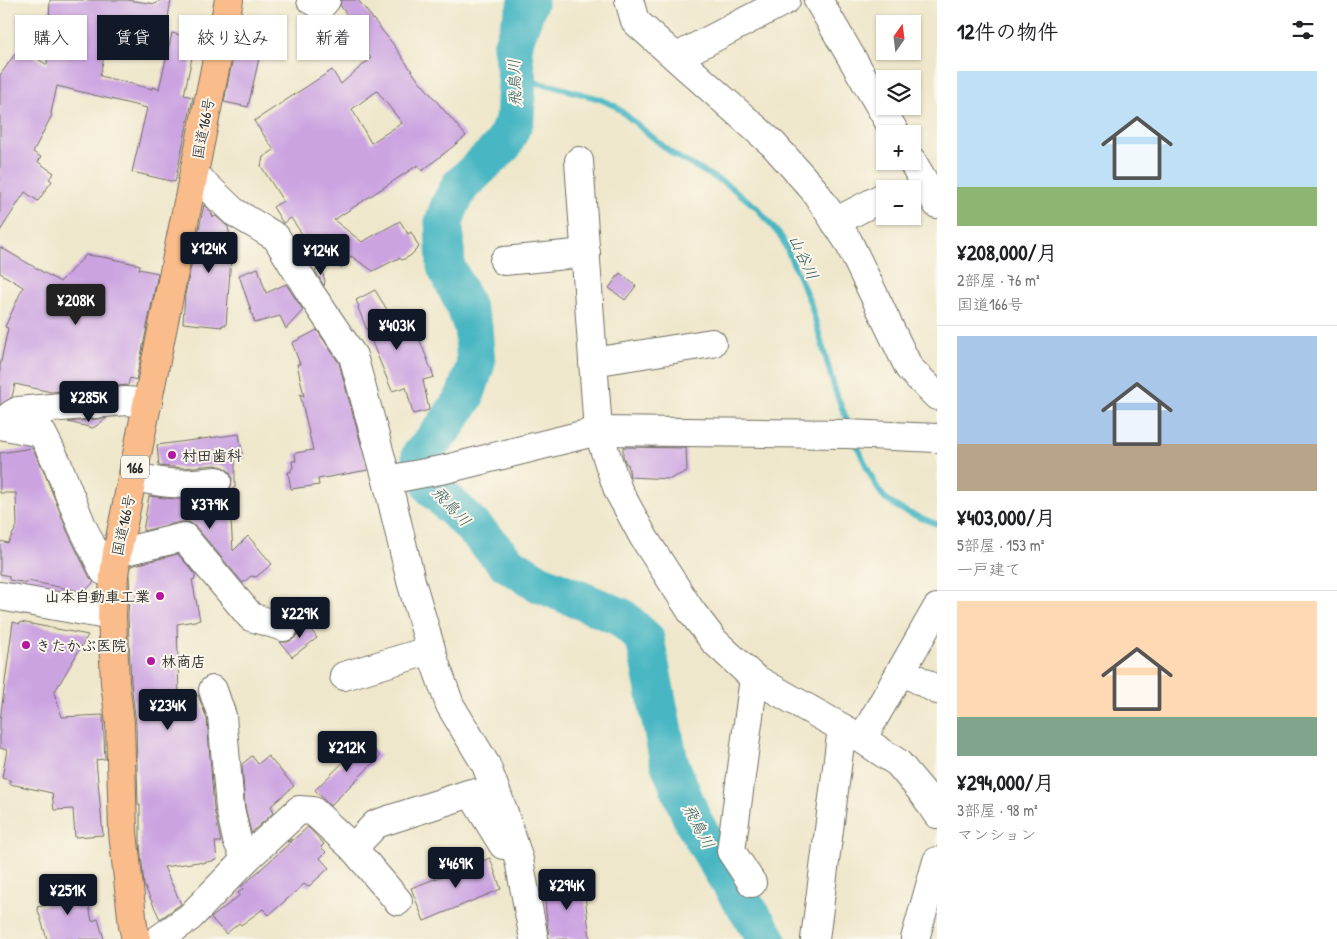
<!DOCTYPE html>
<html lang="ja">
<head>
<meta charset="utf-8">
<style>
	:root { --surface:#fff; --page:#f6f6f6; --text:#202124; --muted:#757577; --line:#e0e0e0; --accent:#111827 }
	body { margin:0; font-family:"Patrick Hand","Klee One",sans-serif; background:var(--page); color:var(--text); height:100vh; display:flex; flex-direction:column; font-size:19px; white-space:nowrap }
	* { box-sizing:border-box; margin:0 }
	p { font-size:16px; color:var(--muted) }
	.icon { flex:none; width:28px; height:28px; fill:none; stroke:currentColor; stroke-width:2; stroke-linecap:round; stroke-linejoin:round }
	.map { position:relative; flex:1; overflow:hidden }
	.drawer { display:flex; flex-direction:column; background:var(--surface); width:400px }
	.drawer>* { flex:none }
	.banner { position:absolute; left:15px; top:15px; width:475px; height:45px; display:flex; gap:10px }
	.needle { width:32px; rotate:14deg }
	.tools { position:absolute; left:876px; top:15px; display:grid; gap:10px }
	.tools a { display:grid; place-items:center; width:45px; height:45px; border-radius:0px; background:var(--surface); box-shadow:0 1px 4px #0004; font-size:25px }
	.price { position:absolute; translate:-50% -42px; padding:0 11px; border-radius:5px; background:var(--accent); color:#fff; font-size:16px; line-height:32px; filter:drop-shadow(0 1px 2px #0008) }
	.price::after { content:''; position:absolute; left:50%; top:30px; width:15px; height:11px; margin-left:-8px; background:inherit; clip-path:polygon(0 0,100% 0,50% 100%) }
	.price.current { background:#222; color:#fff }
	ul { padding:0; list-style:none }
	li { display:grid; align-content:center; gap:10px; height:265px; padding:0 20px }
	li+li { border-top:1px solid var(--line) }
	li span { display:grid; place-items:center; height:155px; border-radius:0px; color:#555 }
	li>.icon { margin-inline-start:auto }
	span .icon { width:90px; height:90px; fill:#fffc; stroke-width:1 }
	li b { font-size:21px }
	h2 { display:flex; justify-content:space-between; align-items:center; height:60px; padding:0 20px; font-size:21px }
	.chip { padding:0 18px; border-radius:0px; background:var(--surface); box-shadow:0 1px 4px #0004; font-size:18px; line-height:45px }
	.chip.current { background:var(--accent); color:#fff }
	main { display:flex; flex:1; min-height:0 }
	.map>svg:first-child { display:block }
</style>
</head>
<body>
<main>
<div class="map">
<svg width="937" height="939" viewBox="0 0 937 939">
	<rect width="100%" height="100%" fill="#fbf7ec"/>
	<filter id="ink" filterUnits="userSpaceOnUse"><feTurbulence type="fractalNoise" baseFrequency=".02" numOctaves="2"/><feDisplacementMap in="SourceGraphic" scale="10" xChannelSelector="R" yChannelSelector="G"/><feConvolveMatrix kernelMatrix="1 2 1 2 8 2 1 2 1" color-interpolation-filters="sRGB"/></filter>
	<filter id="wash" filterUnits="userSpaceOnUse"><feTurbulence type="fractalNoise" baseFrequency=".0096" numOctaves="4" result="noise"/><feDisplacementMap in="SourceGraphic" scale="20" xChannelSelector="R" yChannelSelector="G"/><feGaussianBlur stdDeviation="1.12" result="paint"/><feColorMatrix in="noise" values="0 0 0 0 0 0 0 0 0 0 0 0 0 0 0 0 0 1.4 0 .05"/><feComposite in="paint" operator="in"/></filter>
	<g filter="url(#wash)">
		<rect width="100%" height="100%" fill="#efe7cb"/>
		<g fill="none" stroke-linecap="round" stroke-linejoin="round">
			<g stroke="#49b7c3" stroke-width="6">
				<polyline points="517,79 553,86 600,99 615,106 674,155 728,185 756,207 782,238 810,302 835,390 849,426"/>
				<path d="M855,440C861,454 875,489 885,498C899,511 919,517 937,524"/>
			</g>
			<polyline stroke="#49b7c3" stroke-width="39" points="529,0 512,47 517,79 515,119 503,145 460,186 450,205 444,222 446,267 463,301 473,327 476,363 465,396 444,428 421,455 432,487 471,525 507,563 539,583 621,617 645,639 669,762 693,821 725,875 767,939"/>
		</g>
		<g id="blocks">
			<g fill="#cba3e1" fill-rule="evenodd">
				<polygon points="50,0 127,0 156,4 160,0 171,0 165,35 110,26 100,76 152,89 152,87 159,89 172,33 196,39 184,95 193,97 175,182 132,172 147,108 57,86 51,113 52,115 33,152 41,157 38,162 54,173 49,179 52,181 38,201 25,192 0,231 0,75 20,47 47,65"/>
				<path d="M341,0H358L393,44L416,77L466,136L422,171L418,165L334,220L362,242L400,221L408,234L411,232L419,247L410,256L402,260L399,258L373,271L351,256L341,268L339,262L325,267L291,218L283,223L273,207L283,201L261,166L263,157L274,150L254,121L332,70L341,84L371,58L346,27L352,22L340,5ZM377,91L402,123L371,143L352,109Z"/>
				<polygon points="239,27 265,32 248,107 224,102"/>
				<polygon points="204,205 211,212 213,217 216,216 228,227 232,244 226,325 222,325 222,327 183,323 185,295"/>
				<polygon points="0,247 60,282 86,255 103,257 140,265 139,269 158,273 136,380 130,378 128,385 51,392 15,384 12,397 0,405 0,366 8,328 5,327 23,287 0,273"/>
				<polygon points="258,268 266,293 286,284 303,310 286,329 280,316 255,323 239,275"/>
				<polygon points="321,268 325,281 324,286 315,271"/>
				<polygon points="620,273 636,286 625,300 609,288"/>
				<polygon points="375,290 397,326 412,320 434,377 423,380 429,410 413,414 406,387 392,391 358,308 359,307 356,300"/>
				<polygon points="317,330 339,363 368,470 318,479 319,485 291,489 288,472 291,472 291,469 293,468 292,461 296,461 295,453 313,450 300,394 304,396 297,364 300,364 292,343"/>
				<polygon points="107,418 93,428 68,422"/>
				<polygon points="239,434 243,458 235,459 235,488 230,489 232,479 229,471 223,467 215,465 184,468 159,466 157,445"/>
				<polygon points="623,447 686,448 687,471 670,479 630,477 628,464 626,464 623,455"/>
				<polygon points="32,448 43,469 68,533 90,578 94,582 84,592 28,581 28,583 9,580 9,576 0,574 0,541 8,543 17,526 16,493 0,493 0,453"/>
				<polygon points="229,490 233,551 248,536 272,564 256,577 251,576 243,583 196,527 189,522 180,522 143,531 149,496 174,499 196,499 219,496 226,494"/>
				<polygon points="178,554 195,574 195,579 192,580 200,620 177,624 179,697 198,695 207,719 214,809 221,842 215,842 217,860 202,863 198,862 164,867 181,904 160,919 144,885 140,844 140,805 138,805 136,723 131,682 128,616 130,576 131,566"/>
				<polygon points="300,615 317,638 292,657 280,642 288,642 295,638 299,631 299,624 296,618"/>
				<polygon points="13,622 20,624 21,622 88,635 54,693 62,717 103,715 105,759 96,760 103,835 75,837 73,809 54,810 52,793 10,784 10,780 2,778 7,750 0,748 0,720"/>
				<polygon points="365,741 380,756 330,806 315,790"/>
				<polygon points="252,756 258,764 268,756 294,786 271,806 274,812 251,833 245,806 242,764"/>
				<polygon points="308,827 324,844 321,847 326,852 320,858 329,868 308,887 304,884 269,915 263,909 241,925 239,923 226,934 211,918 240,895 238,893 243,889 241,887 292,841 287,842 291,839 292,841"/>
				<polygon points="490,858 501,889 424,921 411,888"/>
				<polygon points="583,879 590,939 549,939 544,894 551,892 551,882"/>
				<polygon points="75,883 83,908 89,906 92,921 98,919 104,939 47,939 37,907 46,905 42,891"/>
			</g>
		</g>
	</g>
	<g filter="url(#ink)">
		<use href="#blocks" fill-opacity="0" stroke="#706d63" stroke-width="1"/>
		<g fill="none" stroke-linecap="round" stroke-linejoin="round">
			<g stroke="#706d63" stroke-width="30">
				<g id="minor">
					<polyline points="311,0 321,6 326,0"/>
					<polyline points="629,0 635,21 773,144 814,190 848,241 909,368 937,396"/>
					<polyline points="818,0 896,134"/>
					<polyline points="677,57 786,0"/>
					<polyline points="579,161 598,431 618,490 644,538 691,611 714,641 754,678 862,739 898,763 924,794 937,814"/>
					<polyline points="912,161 937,204"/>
					<polyline points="194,174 234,212 276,237 311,294 353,356 387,480 411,581 435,663 450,705 486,765 504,813 519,860 534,939"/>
					<polyline points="835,222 885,196"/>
					<polyline points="504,261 586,253"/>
					<polyline points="593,362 712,343"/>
					<polyline points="0,425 42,433 57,463 82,526 104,571 114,575"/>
					<polyline points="7,425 11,415 18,411 126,401 148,403"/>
					<path d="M133,476C166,485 184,485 217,481"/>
					<polyline points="387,480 446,469 598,431 847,434 937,438"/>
					<polyline points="117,553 184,537 251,617 284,627"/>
					<polyline points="0,596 112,616"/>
					<polyline points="901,670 937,690"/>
					<polyline points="344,676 431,650"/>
					<polyline points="213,690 222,716 230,808 237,840 246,859"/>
					<polyline points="862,739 937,608"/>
					<polyline points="353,848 398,901"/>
					<polyline points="752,883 731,851 754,678"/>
					<polyline points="159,939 190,917 246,859 299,810 313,811 353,848 376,824 471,793 503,845"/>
					<polyline points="815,939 842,728"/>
					<polyline points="915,939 937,861"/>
				</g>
			</g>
			<g stroke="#706d63" stroke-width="30">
				<polyline id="highway" points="136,939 133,926 123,832 120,723 115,683 112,616 114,575 117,553 229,0"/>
			</g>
			<use href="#minor" stroke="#fff" stroke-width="28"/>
			<use href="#highway" stroke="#fabc8b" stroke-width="28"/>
		</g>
	</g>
	<g fill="#b5179e" stroke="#fbf7ec" stroke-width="2">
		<circle cx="172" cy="455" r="5"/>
		<circle cx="160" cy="596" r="5"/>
		<circle cx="26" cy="645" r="5"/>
		<circle cx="151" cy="661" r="5"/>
	</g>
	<g text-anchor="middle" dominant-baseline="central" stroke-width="4" stroke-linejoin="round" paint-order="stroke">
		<rect fill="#fbf7ec" stroke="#696865" stroke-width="1" x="121" y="455.5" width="28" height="23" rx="4"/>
		<g font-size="14" font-weight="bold" fill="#2b2b2b">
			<text x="135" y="467">166</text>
		</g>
		<g font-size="15" fill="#2b2b2b" stroke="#fbf7ec">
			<text transform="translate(203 128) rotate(-79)">国道166号</text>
			<text transform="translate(123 525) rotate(-78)">国道166号</text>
		</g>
		<g font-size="15" font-weight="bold" fill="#2b2b2b" stroke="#fbf7ec" text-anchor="start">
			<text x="182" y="455">村田歯科</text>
			<text x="150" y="596" text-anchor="end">山本自動車工業</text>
			<text x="36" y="645">きたかぶ医院</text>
			<text x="161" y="661">林商店</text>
		</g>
		<g font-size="16" font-style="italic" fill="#365c60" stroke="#fbf7ec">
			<text transform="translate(514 83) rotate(-92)">飛鳥川</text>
			<text transform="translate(804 257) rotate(65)">山谷川</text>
			<text transform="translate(452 506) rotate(47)">飛鳥川</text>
			<text transform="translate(699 826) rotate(62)">飛鳥川</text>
		</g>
	</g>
</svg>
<div class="tools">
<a><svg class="needle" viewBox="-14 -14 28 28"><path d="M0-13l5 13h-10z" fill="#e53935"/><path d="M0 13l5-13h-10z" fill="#757577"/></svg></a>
<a><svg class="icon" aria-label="layers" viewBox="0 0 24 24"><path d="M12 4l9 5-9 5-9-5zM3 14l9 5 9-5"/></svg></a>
<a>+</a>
<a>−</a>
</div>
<b class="price" style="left:209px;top:274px">¥124K</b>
<b class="price" style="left:321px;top:276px">¥124K</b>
<b class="price current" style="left:76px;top:326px">¥208K</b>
<b class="price" style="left:397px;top:351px">¥403K</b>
<b class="price" style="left:89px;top:423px">¥285K</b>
<b class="price" style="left:210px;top:530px">¥379K</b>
<b class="price" style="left:300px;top:639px">¥229K</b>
<b class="price" style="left:168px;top:731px">¥234K</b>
<b class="price" style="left:347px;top:773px">¥212K</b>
<b class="price" style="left:456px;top:889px">¥469K</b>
<b class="price" style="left:567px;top:911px">¥294K</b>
<b class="price" style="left:68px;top:916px">¥251K</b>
<div class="banner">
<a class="chip">購入</a>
<a class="chip current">賃貸</a>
<a class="chip">絞り込み</a>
<a class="chip">新着</a>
</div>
</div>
<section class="drawer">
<h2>12件の物件<svg class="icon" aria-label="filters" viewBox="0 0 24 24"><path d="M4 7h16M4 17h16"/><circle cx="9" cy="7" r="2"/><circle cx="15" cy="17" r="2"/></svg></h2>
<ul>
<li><span style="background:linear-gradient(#bfe0f5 75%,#8fb573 0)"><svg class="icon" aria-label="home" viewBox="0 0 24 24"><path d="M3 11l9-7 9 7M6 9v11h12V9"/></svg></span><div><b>¥208,000/月</b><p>2部屋 · 76 m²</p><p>国道166号</p></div></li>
<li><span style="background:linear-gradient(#a9c7e8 70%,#b9a48a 0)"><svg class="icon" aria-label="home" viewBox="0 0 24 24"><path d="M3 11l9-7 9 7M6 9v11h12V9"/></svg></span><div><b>¥403,000/月</b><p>5部屋 · 153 m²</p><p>一戸建て</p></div></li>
<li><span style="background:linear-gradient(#ffd9b3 75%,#7fa58c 0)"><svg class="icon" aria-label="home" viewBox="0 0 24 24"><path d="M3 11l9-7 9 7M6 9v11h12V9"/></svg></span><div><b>¥294,000/月</b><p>3部屋 · 98 m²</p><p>マンション</p></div></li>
</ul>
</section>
</main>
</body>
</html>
